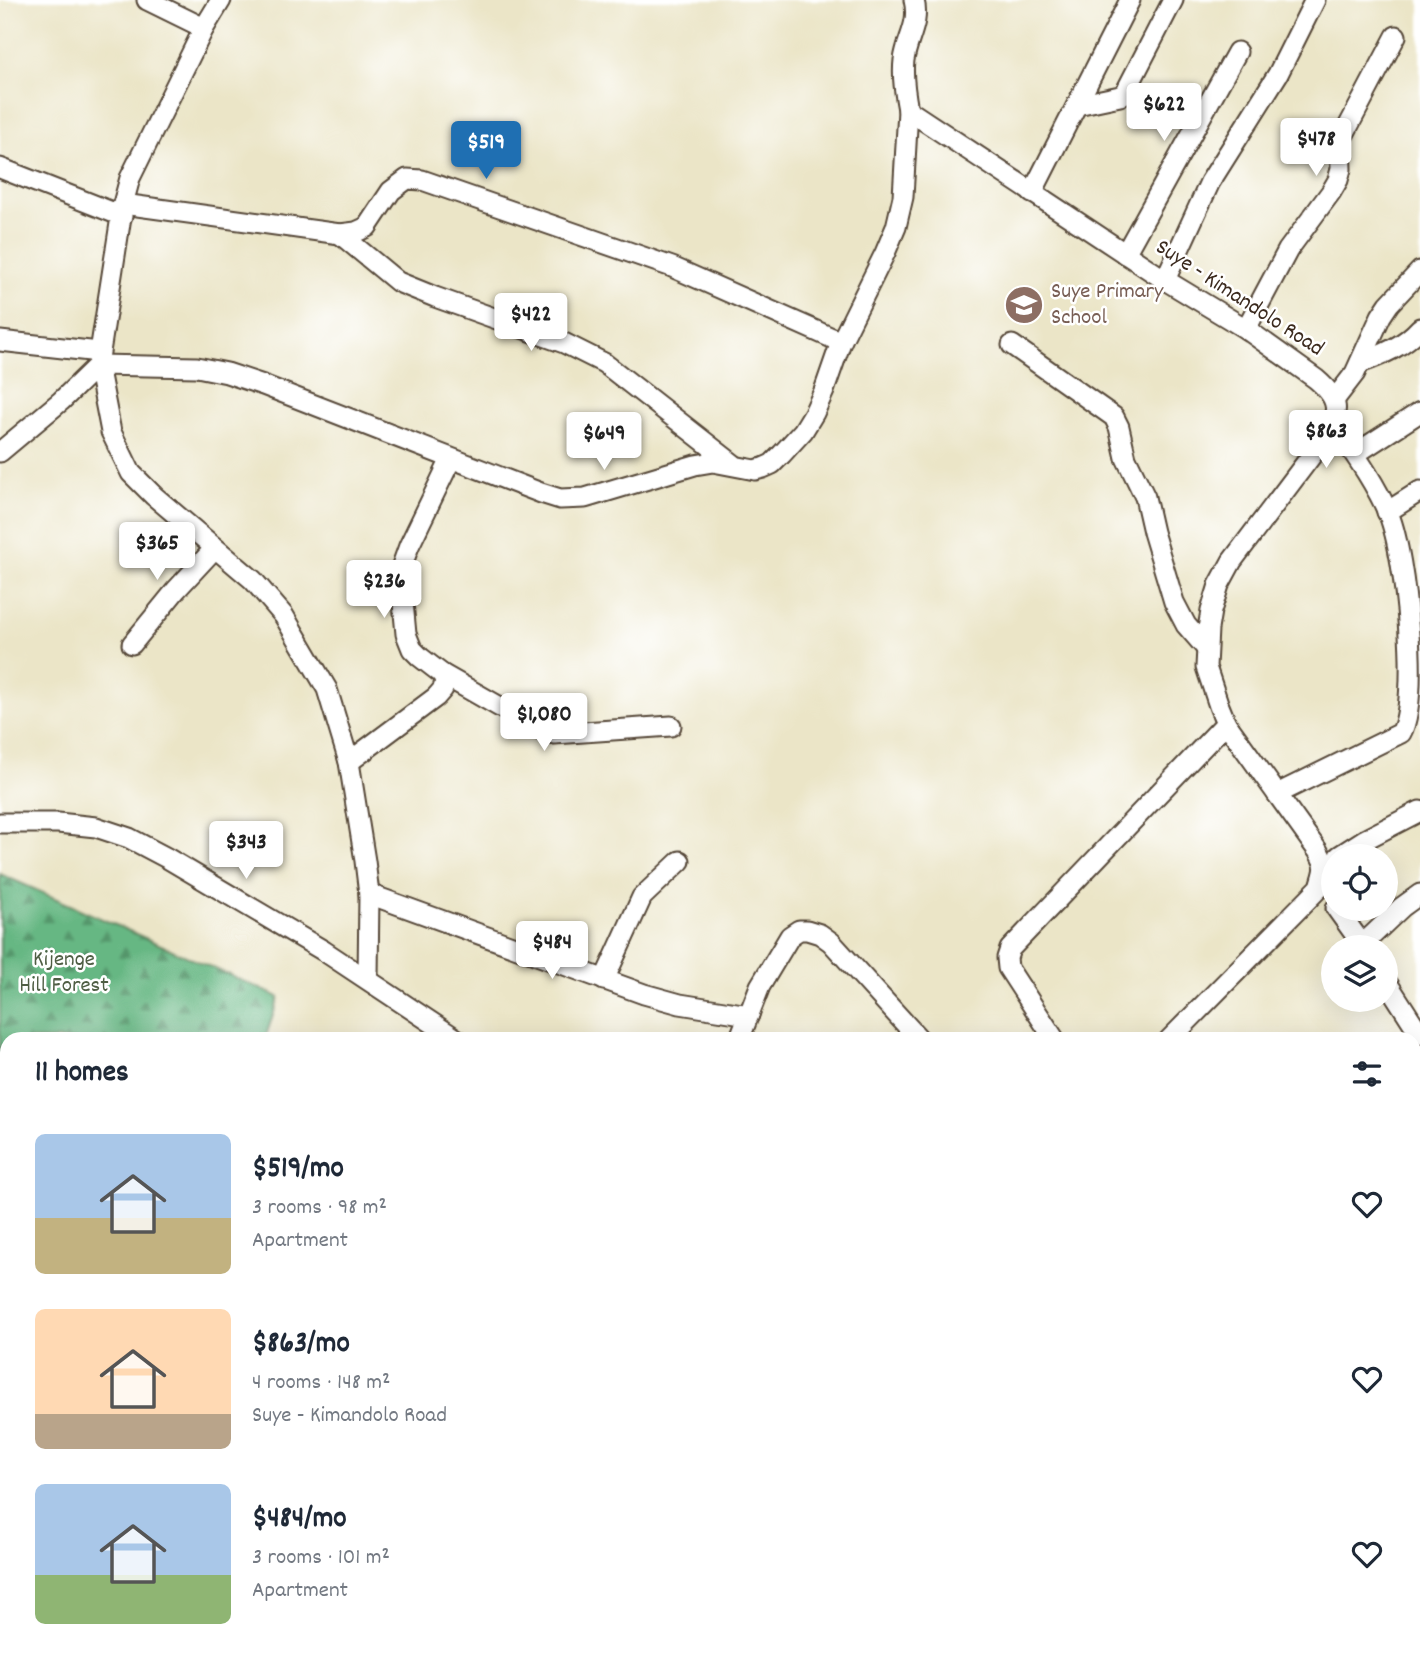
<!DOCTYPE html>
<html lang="en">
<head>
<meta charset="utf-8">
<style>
	:root { --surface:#fff; --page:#f6f6f7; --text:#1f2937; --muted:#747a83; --accent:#1f6fb2 }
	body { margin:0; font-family:Dekko,sans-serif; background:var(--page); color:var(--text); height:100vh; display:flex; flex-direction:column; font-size:26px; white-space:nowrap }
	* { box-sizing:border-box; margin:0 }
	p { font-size:23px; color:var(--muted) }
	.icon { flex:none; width:38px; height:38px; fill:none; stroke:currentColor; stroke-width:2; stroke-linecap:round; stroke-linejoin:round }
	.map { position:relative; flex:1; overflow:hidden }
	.drawer { position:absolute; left:0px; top:1032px; width:1421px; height:625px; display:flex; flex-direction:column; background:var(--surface); border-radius:21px 21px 0 0; box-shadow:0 7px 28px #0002 }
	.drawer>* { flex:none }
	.buttons { position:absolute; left:1321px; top:844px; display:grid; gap:14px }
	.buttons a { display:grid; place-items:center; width:77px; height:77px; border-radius:50%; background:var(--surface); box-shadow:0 7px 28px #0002; font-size:35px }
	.price { position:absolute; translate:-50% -60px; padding:0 16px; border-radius:7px; background:#fff; color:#222; font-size:23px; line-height:46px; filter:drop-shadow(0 2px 4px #0008) }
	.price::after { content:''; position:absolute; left:50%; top:42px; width:21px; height:16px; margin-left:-10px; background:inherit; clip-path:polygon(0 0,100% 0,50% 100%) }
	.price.active { background:var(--accent); color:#fff }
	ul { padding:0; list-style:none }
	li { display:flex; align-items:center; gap:21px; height:175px; padding:0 35px }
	li span { display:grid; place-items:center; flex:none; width:196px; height:140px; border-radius:10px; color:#555 }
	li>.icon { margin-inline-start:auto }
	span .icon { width:84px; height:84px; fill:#fffc; stroke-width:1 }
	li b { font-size:30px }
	h2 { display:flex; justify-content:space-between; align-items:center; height:84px; padding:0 35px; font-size:30px }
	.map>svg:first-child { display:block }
</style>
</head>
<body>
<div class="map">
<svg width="1420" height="1657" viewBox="0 0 1420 1657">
	<defs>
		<pattern id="forest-firs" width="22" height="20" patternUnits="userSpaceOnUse" patternTransform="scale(1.75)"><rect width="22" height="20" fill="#66b783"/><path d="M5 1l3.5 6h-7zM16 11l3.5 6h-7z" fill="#55956b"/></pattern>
	</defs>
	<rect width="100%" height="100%" fill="#fff"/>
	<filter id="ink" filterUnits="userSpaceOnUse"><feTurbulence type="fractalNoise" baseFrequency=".0143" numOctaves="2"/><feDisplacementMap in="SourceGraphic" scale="14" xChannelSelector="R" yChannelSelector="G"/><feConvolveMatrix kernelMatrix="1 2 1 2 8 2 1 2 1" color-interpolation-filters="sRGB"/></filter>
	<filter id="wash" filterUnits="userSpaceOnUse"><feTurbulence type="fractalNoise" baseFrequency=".00686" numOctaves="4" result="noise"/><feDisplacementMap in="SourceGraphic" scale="28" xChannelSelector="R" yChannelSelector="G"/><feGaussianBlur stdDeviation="1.57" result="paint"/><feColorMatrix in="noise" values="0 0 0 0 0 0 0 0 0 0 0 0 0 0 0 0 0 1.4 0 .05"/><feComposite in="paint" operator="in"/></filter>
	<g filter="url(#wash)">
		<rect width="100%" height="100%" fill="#ebe5c7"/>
		<polygon fill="url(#forest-firs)" stroke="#507050" stroke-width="2" points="0,874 279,997 265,1039 7,1040 7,1180 0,1179"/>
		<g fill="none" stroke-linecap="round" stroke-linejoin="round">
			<polyline stroke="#60afda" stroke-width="4.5" points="973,1657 977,1650"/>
		</g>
	</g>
	<g filter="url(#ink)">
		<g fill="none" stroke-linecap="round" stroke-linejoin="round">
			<g stroke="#554637" stroke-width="23">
				<g id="minor">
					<polyline points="147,0 204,28"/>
					<polyline points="221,0 204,28 130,178 123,204 98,365 111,432 131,473 154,496 253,580 284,616 327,689 349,762 365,861 369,894 368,978"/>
					<path d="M914,0C920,24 907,38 904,60C902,77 905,94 908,110L1165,280L1246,329L1316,379C1341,400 1340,412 1324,439L1232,561L1219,585L1211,611L1208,629L1206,667L1219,706L1226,723L1318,851C1328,868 1325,869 1320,887L1169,1040"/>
					<polyline points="1077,105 1120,96 1125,93 1173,0"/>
					<polyline points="0,168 122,216"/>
					<polyline points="1032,193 1130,0"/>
					<polyline points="123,204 340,234 356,232 367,227 391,191 407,179 422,180 672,267 841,342"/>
					<polyline points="340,234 398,282 435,297 564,343 604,363 733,464"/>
					<polyline points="1125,254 1237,52"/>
					<polyline points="1165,280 1210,182 1278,74 1315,0"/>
					<polyline points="1246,329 1288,250 1331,192 1338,180 1341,169 1340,142 1396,36"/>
					<polyline points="0,341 99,352"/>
					<polyline points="1012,345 1114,417 1119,427 1126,458 1145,497 1153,532 1174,602 1186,625 1206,648"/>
					<path d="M1360,363C1382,355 1404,346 1420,328"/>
					<polyline points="1335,399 1355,373 1381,316 1389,304 1420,271"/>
					<polyline points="0,452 61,401 98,365 197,367 227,373 263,385 541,493 560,499 585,498 695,465 713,462 755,470 763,468 772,464 782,454 803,431 814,413 824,391 841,342 885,253 896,227 903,197 908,110"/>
					<polyline points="1355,454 1420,412"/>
					<polyline points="1387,512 1420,491"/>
					<polyline points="132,644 176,590 215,548"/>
					<polyline points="442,674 544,732 554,734 671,726"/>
					<polyline points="349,762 436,697 443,689 445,681 442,674 420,657 412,649 406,634 400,571 409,546 451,459"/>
					<path d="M1277,794L1401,733C1420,699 1406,558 1389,515C1375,482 1353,452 1333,423"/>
					<polyline points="0,823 58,823 96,827 129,838 167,858 324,951 458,1040"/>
					<polyline points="1339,856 1364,840 1420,811"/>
					<polyline points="369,894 644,994 680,1004 749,1015"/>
					<polyline points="1336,908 1364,947"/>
					<polyline points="1362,945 1402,907 1420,894"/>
					<polyline points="604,980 642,897 680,861"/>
					<polyline points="1386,981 1420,1034"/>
					<polyline points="739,1040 760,986 790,936 799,930 807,930 820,934 831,942 920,1040"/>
					<polyline points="1055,1040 1008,968 1007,958 1010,949 1226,723"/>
					<polyline points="1414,1147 1420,1148"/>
					<polyline points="0,1582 7,1582"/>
					<polyline points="1414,1604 1420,1598"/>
					<polyline points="357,1650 358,1657"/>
					<polyline points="1362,1657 1368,1650"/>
				</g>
			</g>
			<g stroke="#554637" stroke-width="28">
				<g id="major">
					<polyline points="0,1245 7,1246"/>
					<polyline points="925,1650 939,1657"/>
				</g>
			</g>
			<polyline stroke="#554637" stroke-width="2.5" stroke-dasharray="2 5" stroke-linecap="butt" points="1414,1474 1420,1483"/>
			<use href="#minor" stroke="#fff" stroke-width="19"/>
			<use href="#major" stroke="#f6c06b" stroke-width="24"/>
		</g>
	</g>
	<defs>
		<g id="school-disc" transform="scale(2.0125)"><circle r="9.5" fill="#8d6e63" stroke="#fff"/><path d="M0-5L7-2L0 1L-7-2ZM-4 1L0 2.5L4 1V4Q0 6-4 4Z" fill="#fff"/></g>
	</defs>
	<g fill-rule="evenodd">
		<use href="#school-disc" x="1024" y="305"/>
	</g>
	<g text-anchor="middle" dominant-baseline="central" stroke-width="5" stroke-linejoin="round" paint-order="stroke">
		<g font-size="23" fill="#785e54" stroke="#fff" text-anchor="start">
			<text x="1051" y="292">Suye Primary<tspan x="1051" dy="26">School</tspan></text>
		</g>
		<g font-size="23" fill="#3b2a1e" stroke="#fff">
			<text transform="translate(1239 299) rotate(33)">Suye - Kimandolo Road</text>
		</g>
		<g font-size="23" fill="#4f5e44" stroke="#fff">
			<text x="64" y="960">Kijenge<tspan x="64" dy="26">Hill Forest</tspan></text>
		</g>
	</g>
</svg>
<div class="buttons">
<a><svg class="icon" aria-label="locate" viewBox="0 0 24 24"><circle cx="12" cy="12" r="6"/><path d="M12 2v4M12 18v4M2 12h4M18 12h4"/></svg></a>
<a><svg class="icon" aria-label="layers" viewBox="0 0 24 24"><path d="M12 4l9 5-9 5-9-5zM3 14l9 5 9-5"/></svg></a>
</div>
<b class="price" style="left:1164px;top:143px">$622</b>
<b class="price" style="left:1316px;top:178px">$478</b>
<b class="price active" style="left:486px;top:181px">$519</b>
<b class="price" style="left:531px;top:353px">$422</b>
<b class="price" style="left:1326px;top:470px">$863</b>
<b class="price" style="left:604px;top:472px">$649</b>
<b class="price" style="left:157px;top:582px">$365</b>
<b class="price" style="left:384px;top:620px">$236</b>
<b class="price" style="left:544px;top:753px">$1,080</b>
<b class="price" style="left:246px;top:881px">$343</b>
<b class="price" style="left:552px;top:981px">$484</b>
<section class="drawer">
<h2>11 homes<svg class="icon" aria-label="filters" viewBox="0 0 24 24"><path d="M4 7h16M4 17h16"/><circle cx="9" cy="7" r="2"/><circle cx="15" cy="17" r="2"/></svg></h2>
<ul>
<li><span style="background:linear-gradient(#a9c7e8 60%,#c2b280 0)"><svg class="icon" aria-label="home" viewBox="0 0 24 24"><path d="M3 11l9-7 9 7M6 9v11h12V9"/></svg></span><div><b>$519/mo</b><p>3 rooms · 98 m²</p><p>Apartment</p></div><svg class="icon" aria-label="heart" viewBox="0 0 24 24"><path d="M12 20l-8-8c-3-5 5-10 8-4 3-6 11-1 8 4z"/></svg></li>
<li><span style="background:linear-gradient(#ffd9b3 75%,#b9a48a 0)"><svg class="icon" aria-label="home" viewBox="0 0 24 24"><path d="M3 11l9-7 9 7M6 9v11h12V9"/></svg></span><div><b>$863/mo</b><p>4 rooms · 148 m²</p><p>Suye - Kimandolo Road</p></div><svg class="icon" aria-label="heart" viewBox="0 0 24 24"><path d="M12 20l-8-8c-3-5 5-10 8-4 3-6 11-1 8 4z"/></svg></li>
<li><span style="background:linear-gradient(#a9c7e8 65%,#8fb573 0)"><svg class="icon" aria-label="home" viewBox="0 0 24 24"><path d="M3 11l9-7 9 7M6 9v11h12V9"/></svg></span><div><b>$484/mo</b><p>3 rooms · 101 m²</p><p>Apartment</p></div><svg class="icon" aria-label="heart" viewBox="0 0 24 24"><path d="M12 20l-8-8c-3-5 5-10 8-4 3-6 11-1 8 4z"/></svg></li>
</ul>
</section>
</div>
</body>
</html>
